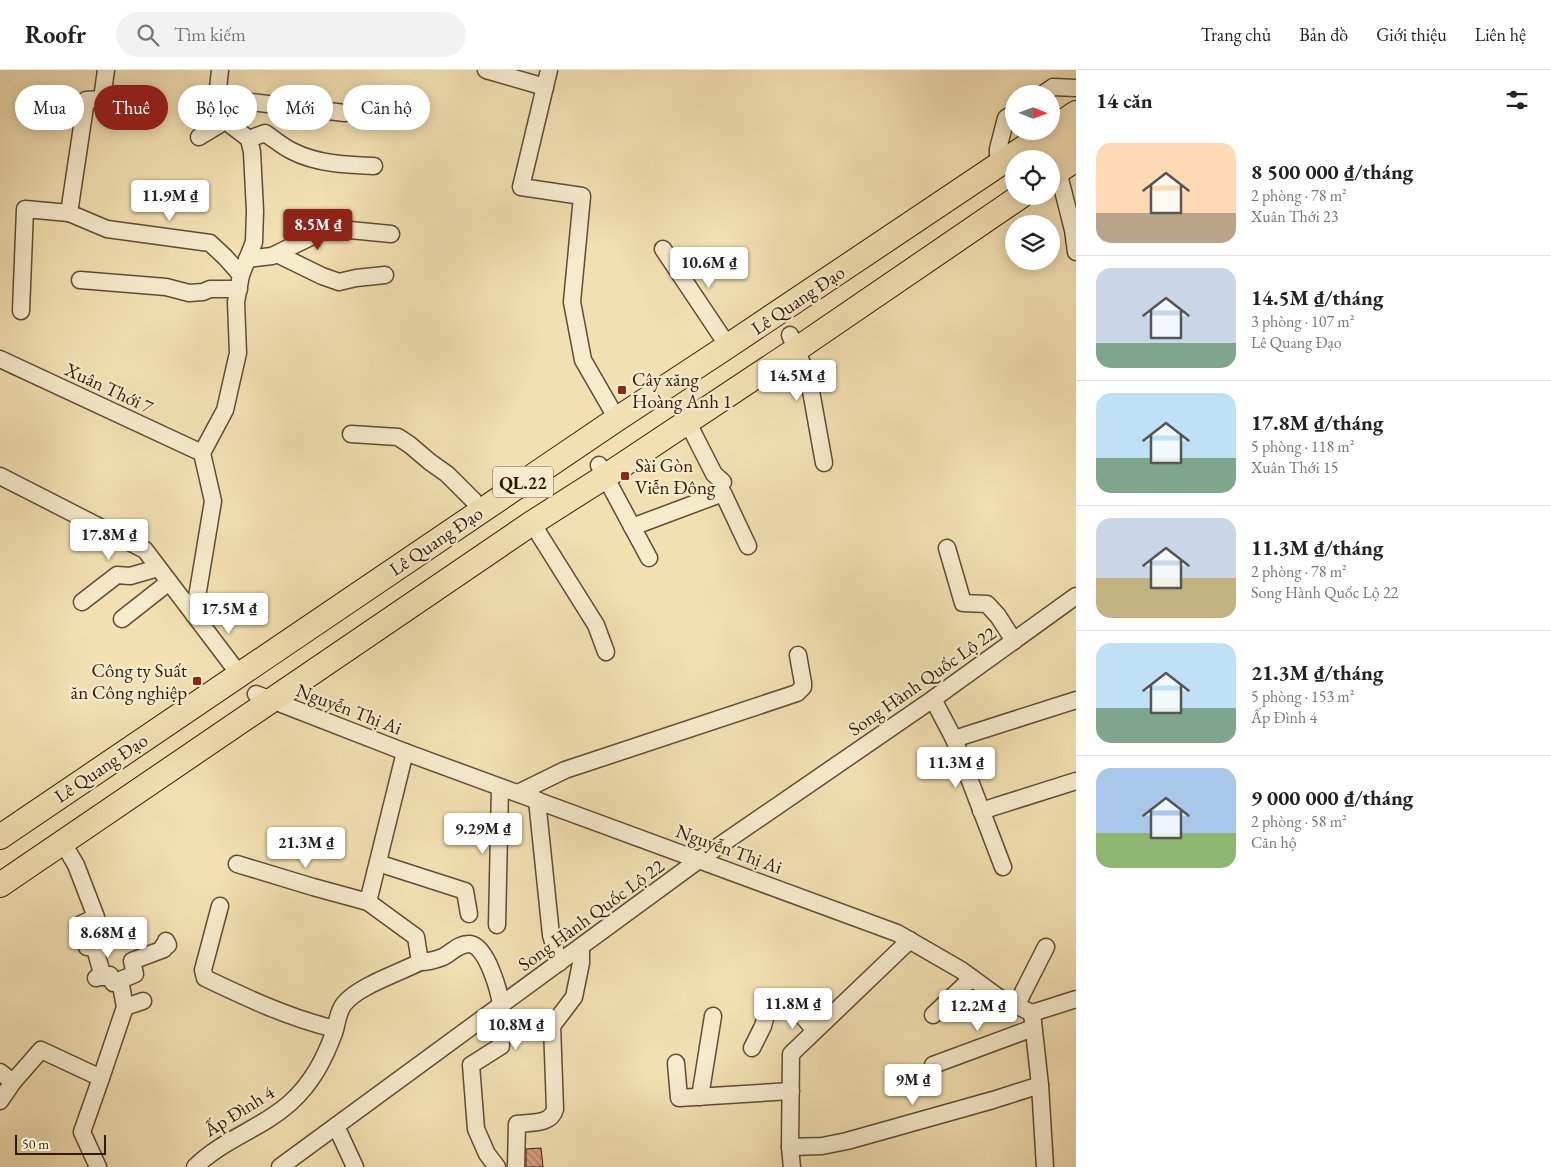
<!DOCTYPE html>
<html lang="vi">
<head>
<meta charset="utf-8">
<style>
	:root { --surface:#fff; --page:#f2f2f2; --text:#222; --muted:#767676; --line:#e0e0e0; --accent:#8f2418 }
	body { margin:0; font-family:"EB Garamond",serif; background:var(--page); color:var(--text); height:100vh; display:flex; flex-direction:column; font-size:19px; white-space:nowrap }
	* { box-sizing:border-box; margin:0 }
	p { font-size:16px; color:var(--muted) }
	.icon { flex:none; width:28px; height:28px; fill:none; stroke:currentColor; stroke-width:2; stroke-linecap:round; stroke-linejoin:round }
	.map { position:relative; flex:1; overflow:hidden }
	.sheet { display:flex; flex-direction:column; background:var(--surface); width:475px }
	.sheet>* { flex:none }
	.guide { position:absolute; left:15px; top:15px; width:475px; height:45px; display:flex; gap:10px }
	.needle { width:32px; rotate:91deg }
	.tools { position:absolute; left:1005px; top:15px; display:grid; gap:10px }
	.tools a { display:grid; place-items:center; width:55px; height:55px; border-radius:50%; background:var(--surface); box-shadow:0 2px 12px #0003; font-size:25px }
	.scale { position:absolute; left:15px; bottom:12px; width:91px; box-sizing:border-box; padding-left:5px; border:2px solid #311a07; border-top:0; font-size:14px; line-height:18px; white-space:nowrap; color:#311a07; -webkit-text-stroke:4px #f7ebcd; paint-order:stroke }
	.price { position:absolute; translate:-50% -42px; padding:0 11px; border-radius:5px; background:#fff; color:#222; font-size:16px; line-height:32px; filter:drop-shadow(0 1px 2px #0008) }
	.price::after { content:''; position:absolute; left:50%; top:30px; width:15px; height:11px; margin-left:-8px; background:inherit; clip-path:polygon(0 0,100% 0,50% 100%) }
	.price.active { background:var(--accent); color:#fff }
	ul { padding:0; list-style:none }
	li { display:flex; align-items:center; gap:15px; height:125px; padding:0 20px }
	li+li { border-top:1px solid var(--line) }
	li span { display:grid; place-items:center; flex:none; width:140px; height:100px; border-radius:15px; color:#555 }
	li>.icon { margin-inline-start:auto }
	span .icon { width:60px; height:60px; fill:#fffc; stroke-width:1 }
	li b { font-size:21px }
	h2 { display:flex; justify-content:space-between; align-items:center; height:60px; padding:0 20px; font-size:21px }
	.chip { padding:0 18px; border-radius:22px; background:var(--surface); box-shadow:0 2px 12px #0003; font-size:18px; line-height:45px }
	.chip.active { background:var(--accent); color:#fff }
	header { display:flex; align-items:center; gap:30px; box-sizing:border-box; height:70px; padding:0 25px; background:var(--surface); border-bottom:1px solid var(--line) }
	header strong { font-size:24px }
	nav { display:flex; gap:28px; margin-inline-start:auto; font-size:18px }
	.search { width:350px; height:45px; background:var(--page); display:flex; align-items:center; gap:12px; box-sizing:border-box; padding:0 18px; border-radius:28px; color:var(--muted); font-size:19px }
	main { display:flex; flex:1; min-height:0 }
	.map>svg:first-child { display:block }
</style>
</head>
<body>
<header>
<strong>Roofr</strong>
<div class="search"><svg class="icon" aria-label="search" viewBox="0 0 24 24"><circle cx="10" cy="10" r="6"/><path d="M15 15l6 6"/></svg>Tìm kiếm</div>
<nav><a>Trang chủ</a><a>Bản đồ</a><a>Giới thiệu</a><a>Liên hệ</a></nav>
</header>
<main>
<div class="map">
<svg width="1076" height="1097" viewBox="0 0 1076 1097">
	<defs>
		<pattern id="building-back-hatch" width="6" height="6" patternUnits="userSpaceOnUse" patternTransform="scale(1.25)"><rect width="6" height="6" fill="#db9d7f"/><path d="M-1 5l2 2M0 0l6 6M5-1l2 2" fill="none" stroke="#b27f66"/></pattern>
	</defs>
	<rect width="100%" height="100%" fill="#f2e0b2"/>
	<filter id="stains"><feTurbulence type="fractalNoise" baseFrequency=".004" numOctaves="4"/><feColorMatrix values="0 0 0 0 .2 0 0 0 0 .09 0 0 0 0 .02 0 0 0 .5 -.17"/></filter>
	<radialGradient id="worn" r=".72"><stop offset=".6" stop-color="#630" stop-opacity="0"/><stop offset="1" stop-color="#630" stop-opacity=".3"/></radialGradient>
	<polygon fill="url(#building-back-hatch)" stroke="#311a07" points="541,1078 543,1097 526,1097 526,1079"/>
	<g fill="none" stroke-linecap="round" stroke-linejoin="round">
		<g stroke="#614c32" stroke-width="19">
			<g id="minor">
				<polyline points="486,0 545,17"/>
				<polyline points="549,0 521,117 582,126 572,232 583,290 617,349"/>
				<polyline points="1043,24 1053,17 1076,18"/>
				<polyline points="217,28 345,43"/>
				<polyline points="199,67 227,50"/>
				<path d="M249,69L265,63C274,69 283,77 292,81C317,94 347,95 374,96"/>
				<polyline points="1056,93 1073,160 1076,182"/>
				<polyline points="998,96 998,79 1006,48 1014,43"/>
				<polyline points="69,143 107,159 210,173 225,187 241,205"/>
				<polyline points="663,179 728,276"/>
				<polyline points="277,184 322,206 339,212 356,208 385,205"/>
				<polyline points="247,189 272,186 329,158 391,164"/>
				<polyline points="80,210 166,217 189,223 203,222 210,219 239,219"/>
				<polyline points="21,241 25,139 69,143 86,30 102,29 106,0"/>
				<polyline points="790,265 809,310 824,393"/>
				<polyline points="0,289 202,383"/>
				<polyline points="687,351 714,404 723,412"/>
				<polyline points="351,364 398,367 410,375 430,392 447,404 474,431"/>
				<polyline points="599,395 649,488"/>
				<polyline points="0,406 145,480 239,604"/>
				<polyline points="532,453 596,555 606,582"/>
				<polyline points="632,457 723,423 748,476"/>
				<polyline points="947,478 963,533 987,534 998,546 1014,571"/>
				<polyline points="82,532 117,505 130,506 158,498"/>
				<polyline points="194,545 213,431 202,383 225,340 238,283 236,232 241,205 254,172 255,141 252,82 249,69 228,53 217,28 220,0"/>
				<polyline points="122,549 169,512"/>
				<polyline points="256,624 405,682 897,863 961,900 998,927 1032,943"/>
				<polyline points="933,629 954,669 1003,797"/>
				<polyline points="954,669 1076,630"/>
				<polyline points="518,723 565,700 797,623 803,617 803,613 798,585"/>
				<polyline points="537,730 551,865 559,893"/>
				<polyline points="981,741 1076,711"/>
				<polyline points="63,773 76,795 96,847 81,854 87,877 94,875 103,907"/>
				<polyline points="378,793 465,821 469,844"/>
				<polyline points="237,794 313,817 368,832"/>
				<path d="M220,836L203,900L205,908C247,928 289,948 335,959"/>
				<polyline points="497,855 500,717"/>
				<path d="M420,892C428,892 435,890 443,887C451,883 459,873 470,874C487,876 500,923 501,937C502,950 501,963 501,976L471,995L476,1059L487,1084L497,1097"/>
				<polyline points="96,908 110,905 113,913 135,904 132,891 164,879 163,876 168,875 166,871"/>
				<polyline points="1016,936 1046,877"/>
				<polyline points="125,937 143,931"/>
				<polyline points="1032,943 1040,1015 1045,1097"/>
				<polyline points="1032,943 1076,929"/>
				<polyline points="933,945 972,908"/>
				<path d="M752,978L763,956L768,938C793,937 801,940 814,961"/>
				<polyline points="676,993 679,1028 791,1021"/>
				<polyline points="933,995 1033,958"/>
				<polyline points="0,1002 13,1012 41,980 101,1008 82,1062 98,1097"/>
				<polyline points="101,1008 125,937 120,910"/>
				<polyline points="700,1027 713,946"/>
				<polyline points="0,1031 13,1012"/>
				<polyline points="336,1056 355,1097"/>
				<polyline points="790,1077 822,1076 847,1071 993,1030 1040,1015"/>
				<path d="M195,1097C223,1069 261,1059 290,1033C312,1013 324,990 334,963C337,954 338,941 344,934C358,916 399,903 420,892L416,867L368,832L405,682"/>
				<polyline points="280,1097 700,789 933,629 1076,526"/>
				<path d="M516,1097L517,1054C531,1052 551,1055 555,1039L552,956L574,927L581,893V877"/>
				<polyline points="792,1097 790,1077 791,984 910,870"/>
			</g>
		</g>
		<g stroke="#311a07" stroke-width="26">
			<g id="highway">
				<polyline points="1051,60 1076,43"/>
				<polyline points="1046,89 1076,69"/>
				<polyline points="1051,106 1076,89"/>
				<polyline points="0,767 617,349 728,276 1049,61"/>
				<polyline points="0,815 532,453 606,406 797,279 1021,126"/>
			</g>
		</g>
		<use href="#minor" stroke="#f7ebcd" stroke-width="16"/>
		<use href="#highway" stroke="#f2e0b2" stroke-width="24"/>
	</g>
	<g fill="#8f2418" stroke="#f7ebcd" stroke-width="2">
		<rect x="617" y="315" width="10" height="10" rx="2.5"/>
		<rect x="620" y="401" width="10" height="10" rx="2.5"/>
		<rect x="192" y="606" width="10" height="10" rx="2.5"/>
	</g>
	<g text-anchor="middle" dominant-baseline="central" stroke-width="4.5" stroke-linejoin="round" paint-order="stroke">
		<rect fill="#f7ebcd" stroke="#6c5942" stroke-width="1" x="493" y="396.5" width="60" height="31" rx="4"/>
		<g font-size="18" font-weight="bold" fill="#311a07">
			<text x="523" y="412">QL.22</text>
		</g>
		<g font-size="19" fill="#311a07" stroke="#f7ebcd">
			<text transform="translate(798 230) rotate(-34)">Lê Quang Đạo</text>
			<text transform="translate(109 318) rotate(25)">Xuân Thới 7</text>
			<text transform="translate(436 471) rotate(-34)">Lê Quang Đạo</text>
			<text transform="translate(922 611) rotate(-35)">Song Hành Quốc Lộ 22</text>
			<text transform="translate(349 639) rotate(21)">Nguyễn Thị Ai</text>
			<text transform="translate(101 698) rotate(-34)">Lê Quang Đạo</text>
			<text transform="translate(729 779) rotate(20)">Nguyễn Thị Ai</text>
			<text transform="translate(591 845) rotate(-36)">Song Hành Quốc Lộ 22</text>
			<text transform="translate(239 1041) rotate(-32)">Ấp Đình 4</text>
		</g>
		<g font-size="19" fill="#311a07" stroke="#f7ebcd" text-anchor="start">
			<text x="632" y="309">Cây xăng<tspan x="632" dy="22">Hoàng Anh 1</tspan></text>
			<text x="635" y="395">Sài Gòn<tspan x="635" dy="22">Viễn Đông</tspan></text>
			<text x="187" y="600" text-anchor="end">Công ty Suất<tspan x="187" dy="22">ăn Công nghiệp</tspan></text>
		</g>
	</g>
	<rect width="100%" height="100%" filter="url(#stains)"/>
	<rect width="100%" height="100%" fill="url(#worn)"/>
</svg>
<div class="tools">
<a><svg class="needle" viewBox="-14 -14 28 28"><path d="M0-13l5 13h-10z" fill="#e53935"/><path d="M0 13l5-13h-10z" fill="#767676"/></svg></a>
<a><svg class="icon" aria-label="locate" viewBox="0 0 24 24"><circle cx="12" cy="12" r="6"/><path d="M12 2v4M12 18v4M2 12h4M18 12h4"/></svg></a>
<a><svg class="icon" aria-label="layers" viewBox="0 0 24 24"><path d="M12 4l9 5-9 5-9-5zM3 14l9 5 9-5"/></svg></a>
</div>
<div class="scale">50 m</div>
<b class="price" style="left:170px;top:152px">11.9M ₫</b>
<b class="price active" style="left:318px;top:181px">8.5M ₫</b>
<b class="price" style="left:709px;top:219px">10.6M ₫</b>
<b class="price" style="left:797px;top:332px">14.5M ₫</b>
<b class="price" style="left:109px;top:491px">17.8M ₫</b>
<b class="price" style="left:229px;top:565px">17.5M ₫</b>
<b class="price" style="left:956px;top:719px">11.3M ₫</b>
<b class="price" style="left:483px;top:785px">9.29M ₫</b>
<b class="price" style="left:306px;top:799px">21.3M ₫</b>
<b class="price" style="left:108px;top:889px">8.68M ₫</b>
<b class="price" style="left:793px;top:960px">11.8M ₫</b>
<b class="price" style="left:978px;top:962px">12.2M ₫</b>
<b class="price" style="left:516px;top:981px">10.8M ₫</b>
<b class="price" style="left:913px;top:1036px">9M ₫</b>
<div class="guide">
<a class="chip">Mua</a>
<a class="chip active">Thuê</a>
<a class="chip">Bộ lọc</a>
<a class="chip">Mới</a>
<a class="chip">Căn hộ</a>
</div>
</div>
<section class="sheet">
<h2>14 căn<svg class="icon" aria-label="filters" viewBox="0 0 24 24"><path d="M4 7h16M4 17h16"/><circle cx="9" cy="7" r="2"/><circle cx="15" cy="17" r="2"/></svg></h2>
<ul>
<li><span style="background:linear-gradient(#ffd9b3 70%,#b9a48a 0)"><svg class="icon" aria-label="home" viewBox="0 0 24 24"><path d="M3 11l9-7 9 7M6 9v11h12V9"/></svg></span><div><b>8 500 000 ₫/tháng</b><p>2 phòng · 78 m²</p><p>Xuân Thới 23</p></div></li>
<li><span style="background:linear-gradient(#c9d6e8 75%,#7fa58c 0)"><svg class="icon" aria-label="home" viewBox="0 0 24 24"><path d="M3 11l9-7 9 7M6 9v11h12V9"/></svg></span><div><b>14.5M ₫/tháng</b><p>3 phòng · 107 m²</p><p>Lê Quang Đạo</p></div></li>
<li><span style="background:linear-gradient(#bfe0f5 65%,#7fa58c 0)"><svg class="icon" aria-label="home" viewBox="0 0 24 24"><path d="M3 11l9-7 9 7M6 9v11h12V9"/></svg></span><div><b>17.8M ₫/tháng</b><p>5 phòng · 118 m²</p><p>Xuân Thới 15</p></div></li>
<li><span style="background:linear-gradient(#c9d6e8 60%,#c2b280 0)"><svg class="icon" aria-label="home" viewBox="0 0 24 24"><path d="M3 11l9-7 9 7M6 9v11h12V9"/></svg></span><div><b>11.3M ₫/tháng</b><p>2 phòng · 78 m²</p><p>Song Hành Quốc Lộ 22</p></div></li>
<li><span style="background:linear-gradient(#bfe0f5 65%,#7fa58c 0)"><svg class="icon" aria-label="home" viewBox="0 0 24 24"><path d="M3 11l9-7 9 7M6 9v11h12V9"/></svg></span><div><b>21.3M ₫/tháng</b><p>5 phòng · 153 m²</p><p>Ấp Đình 4</p></div></li>
<li><span style="background:linear-gradient(#a9c7e8 65%,#8fb573 0)"><svg class="icon" aria-label="home" viewBox="0 0 24 24"><path d="M3 11l9-7 9 7M6 9v11h12V9"/></svg></span><div><b>9 000 000 ₫/tháng</b><p>2 phòng · 58 m²</p><p>Căn hộ</p></div></li>
</ul>
</section>
</main>
</body>
</html>
